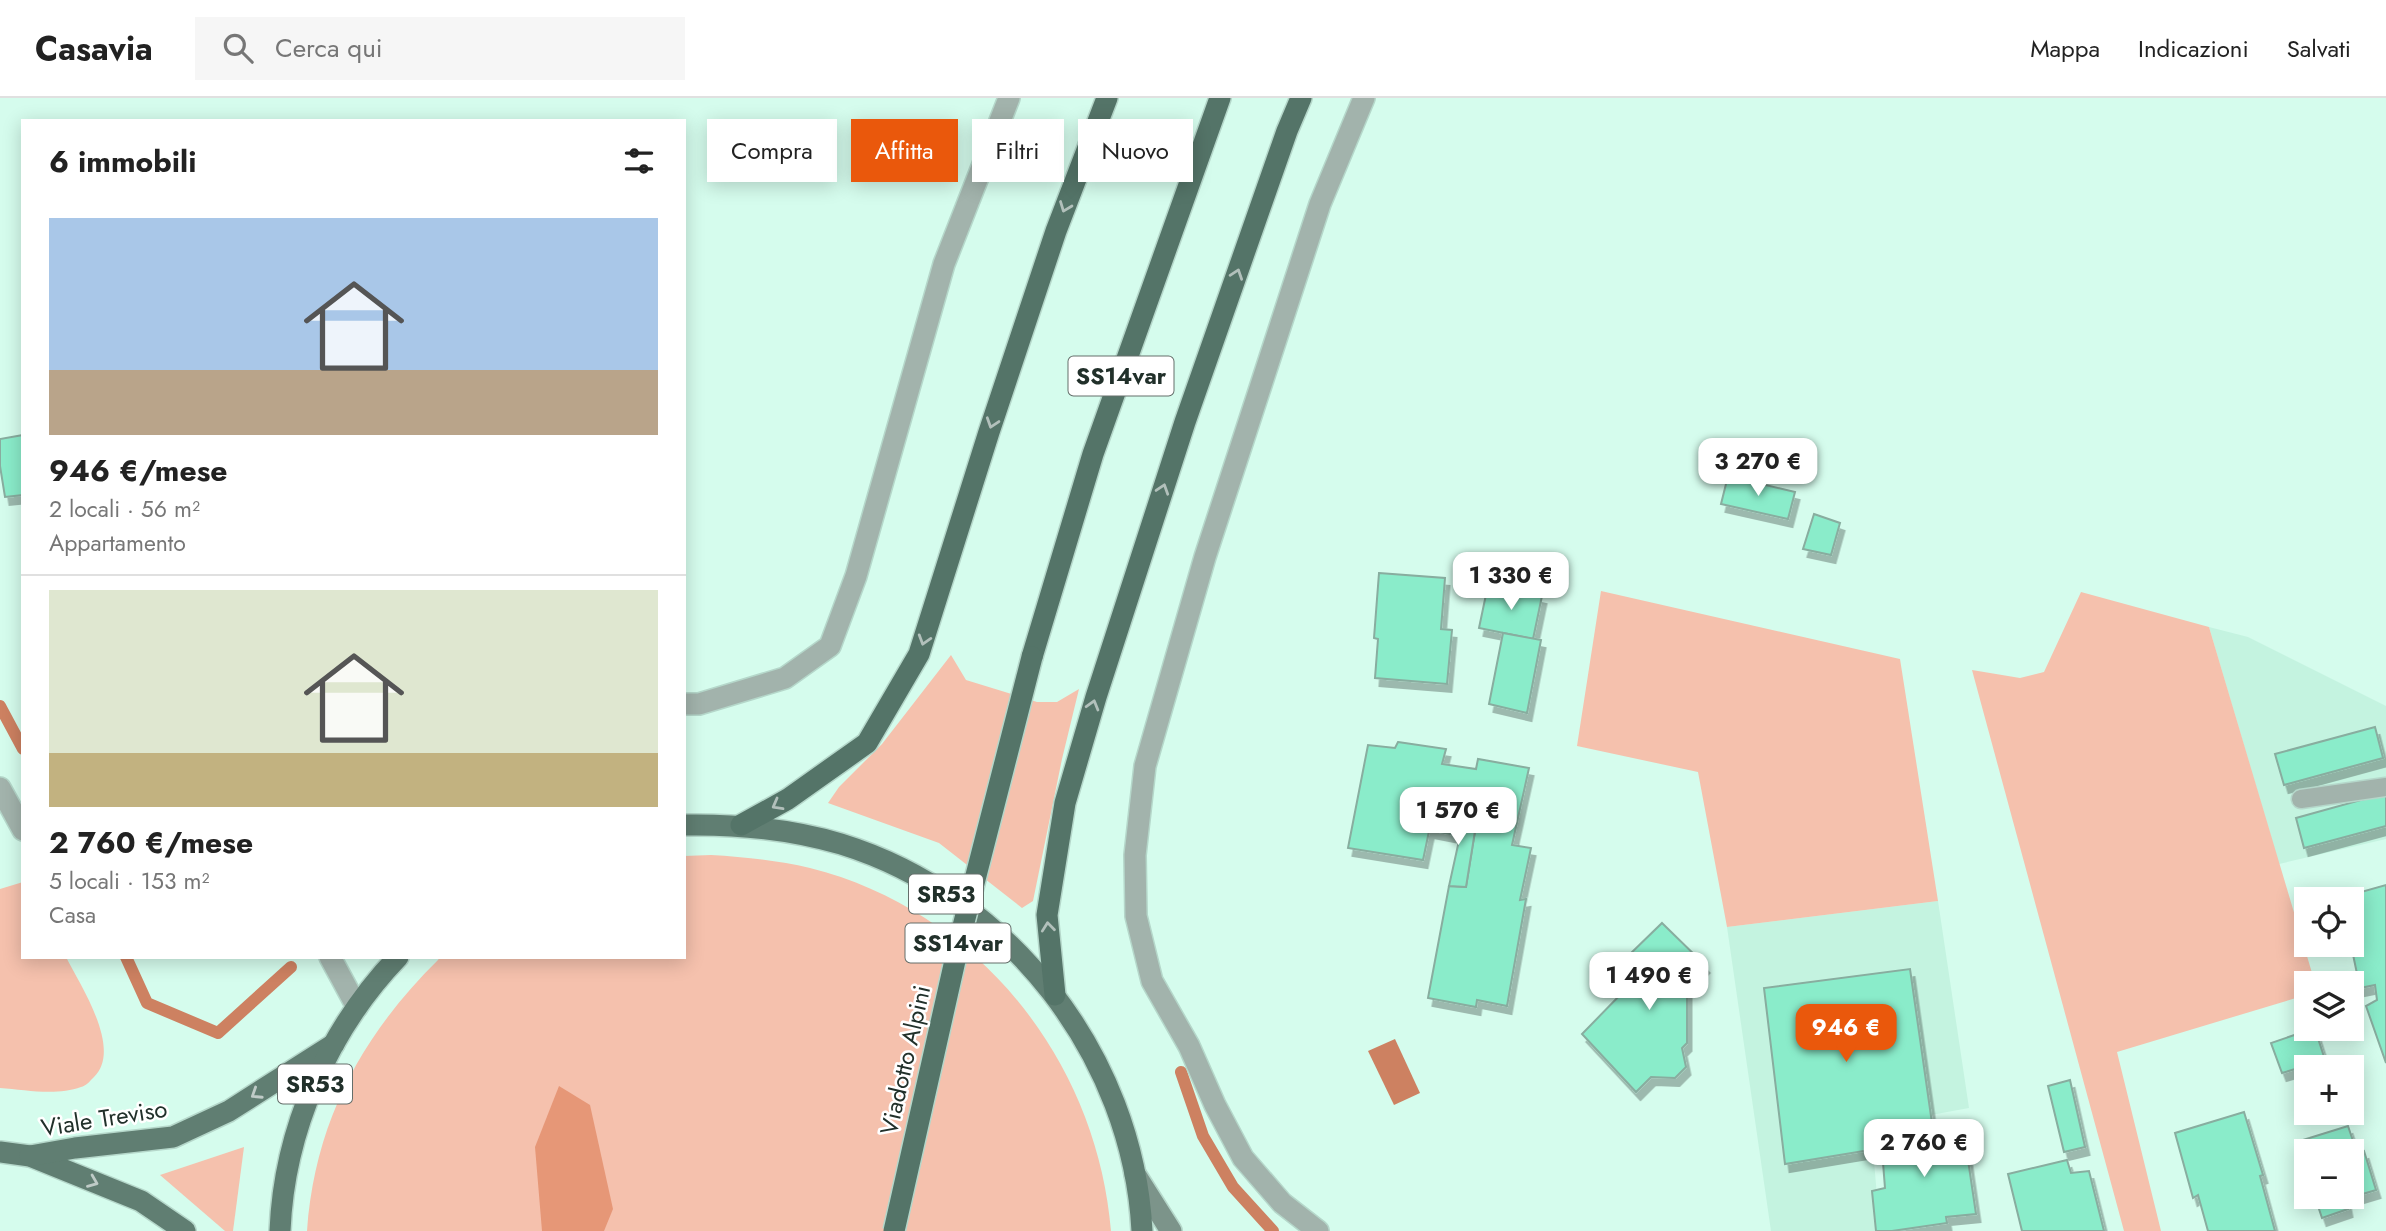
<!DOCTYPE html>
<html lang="it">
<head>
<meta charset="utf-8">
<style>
	:root { --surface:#fff; --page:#f6f6f6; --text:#222; --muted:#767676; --line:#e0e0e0; --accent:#ea580c }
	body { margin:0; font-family:Jost,sans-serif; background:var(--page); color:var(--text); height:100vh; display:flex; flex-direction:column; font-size:26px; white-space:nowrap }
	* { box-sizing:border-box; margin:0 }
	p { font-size:23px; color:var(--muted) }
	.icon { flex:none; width:38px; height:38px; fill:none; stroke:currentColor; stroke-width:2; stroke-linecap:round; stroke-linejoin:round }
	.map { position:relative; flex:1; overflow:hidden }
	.sheet { position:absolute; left:21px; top:21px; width:665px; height:840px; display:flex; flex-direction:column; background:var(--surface); border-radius:0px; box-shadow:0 4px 18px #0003 }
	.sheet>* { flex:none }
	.banner { position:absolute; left:707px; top:21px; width:665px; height:63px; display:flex; gap:14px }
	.tools { position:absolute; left:2294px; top:789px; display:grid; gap:14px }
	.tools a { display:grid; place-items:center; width:70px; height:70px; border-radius:0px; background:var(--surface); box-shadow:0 4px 18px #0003; font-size:35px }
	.price { position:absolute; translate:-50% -60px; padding:0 16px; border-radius:14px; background:#fff; color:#222; font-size:23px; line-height:46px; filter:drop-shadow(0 2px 4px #0008) }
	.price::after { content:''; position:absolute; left:50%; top:42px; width:21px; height:16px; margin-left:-10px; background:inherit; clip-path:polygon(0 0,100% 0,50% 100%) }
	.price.active { background:var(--accent); color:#fff }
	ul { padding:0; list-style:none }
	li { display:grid; align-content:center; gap:14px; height:371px; padding:0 28px }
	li+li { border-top:2px solid var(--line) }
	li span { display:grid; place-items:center; height:217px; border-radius:0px; color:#555 }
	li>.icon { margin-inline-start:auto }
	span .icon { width:126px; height:126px; fill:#fffc; stroke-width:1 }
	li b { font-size:30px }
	h2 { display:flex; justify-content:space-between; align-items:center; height:84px; padding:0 28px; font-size:30px }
	.tag { padding:0 24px; border-radius:0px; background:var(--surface); box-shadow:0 4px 18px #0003; font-size:24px; line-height:63px }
	.tag.active { background:var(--accent); color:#fff }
	header { display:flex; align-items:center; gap:42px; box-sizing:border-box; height:98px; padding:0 35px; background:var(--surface); border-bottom:2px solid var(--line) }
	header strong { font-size:33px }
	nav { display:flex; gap:38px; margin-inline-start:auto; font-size:24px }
	.search { width:490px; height:63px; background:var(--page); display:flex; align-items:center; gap:18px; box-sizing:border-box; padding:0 24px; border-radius:0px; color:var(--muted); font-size:26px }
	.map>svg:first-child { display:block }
</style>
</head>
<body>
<header>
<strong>Casavia</strong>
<div class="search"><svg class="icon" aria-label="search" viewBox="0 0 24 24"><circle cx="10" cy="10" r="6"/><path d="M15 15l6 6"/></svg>Cerca qui</div>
<nav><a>Mappa</a><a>Indicazioni</a><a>Salvati</a></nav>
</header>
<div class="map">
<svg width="2386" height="1133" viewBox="0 0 2386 1133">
	<defs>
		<filter id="shadow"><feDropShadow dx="4.5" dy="8" stdDeviation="0" flood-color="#0004"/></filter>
	</defs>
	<rect width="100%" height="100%" fill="#d5fced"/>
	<g fill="#c4f3e0">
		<polygon points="2209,529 2248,539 2386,608 2386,741 2279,766"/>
		<polygon points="1938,803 1969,1010 1871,1028 1880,1133 1771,1133 1727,829"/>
	</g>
	<g fill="#f5c1ad">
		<polygon points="1601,493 1900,561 1938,803 1727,829 1698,674 1577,648"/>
		<polygon points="2081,494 2209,529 2315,885 2306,886 2306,897 2117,954 2161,1133 2124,1133 1972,572 2020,580 2044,574"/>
		<polygon points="951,557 966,582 1037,604 1057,604 1079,591 1062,661 1033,803 1022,810 939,745 828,705 839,689 882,646"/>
		<path d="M711,757C744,759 777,762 810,770C978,812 1097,963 1111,1133H307C315,1024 361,938 438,862L440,859H684V758Z"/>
		<path d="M23,784V859H66C80,887 123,951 94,979C90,983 86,988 81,989C57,998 26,992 0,990V791Z"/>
		<polygon points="244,1049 233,1133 225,1133 160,1077"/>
	</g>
	<polygon fill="#e69777" points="559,988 590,1007 613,1111 604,1133 542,1133 535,1049"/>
	<polygon fill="#cd8161" points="1395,941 1420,995 1394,1007 1368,953"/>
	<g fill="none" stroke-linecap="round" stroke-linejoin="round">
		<g stroke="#cd8161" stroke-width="12">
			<polyline points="0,608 23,651"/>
			<polyline points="126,859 147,905 218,935 291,869"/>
			<polyline points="1181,974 1203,1038 1233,1089 1273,1133"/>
		</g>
	</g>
	<g fill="#8aecca" stroke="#88ad9f" stroke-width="2" filter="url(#shadow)">
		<polygon points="23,337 23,397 5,399 0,368 0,341"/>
		<polygon points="1728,378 1795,394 1788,421 1721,406"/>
		<polygon points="1814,416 1840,425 1831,457 1803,451"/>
		<polygon points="1379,475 1445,480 1441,531 1452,532 1447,586 1375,580 1378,541 1374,540"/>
		<polygon points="1488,487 1542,498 1533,541 1479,530"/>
		<polygon points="1503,535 1541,542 1527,615 1489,606"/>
		<polygon points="2375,629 2383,660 2284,687 2275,656"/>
		<polygon points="1398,644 1446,651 1442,666 1476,671 1478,661 1529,670 1512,747 1531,750 1520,802 1526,801 1507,908 1477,902 1476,909 1428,900 1449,788 1466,789 1476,727 1432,719 1423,762 1348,750 1368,647 1395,650"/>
		<polygon points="2386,695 2386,728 2304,750 2296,720"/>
		<polygon points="1432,719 1476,727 1466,789 1449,788 1460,738 1429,732"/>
		<polygon points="2386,787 2386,965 2366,908 2377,902 2375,887 2360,890 2351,847 2352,802 2340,800"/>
		<polygon points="1662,825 1705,867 1687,885 1687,945 1682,950 1686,969 1675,980 1651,979 1636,994 1582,936 1624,893 1627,859"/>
		<polygon points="1910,871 1932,1025 1908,1029 1908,1035 1881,1039 1882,1050 1785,1066 1764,890"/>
		<polygon points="2312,931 2315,931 2325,962 2282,975 2271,945"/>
		<polygon points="2070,982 2085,1049 2064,1054 2048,988"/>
		<polygon points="2244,1014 2263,1077 2260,1078 2275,1133 2208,1133 2198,1097 2193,1100 2175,1035"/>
		<polygon points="1940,1024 1942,1031 1963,1028 1976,1116 1946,1119 1947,1125 1892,1133 1876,1133 1872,1093 1885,1090 1881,1039 1908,1035 1908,1029"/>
		<polygon points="2348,1028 2357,1055 2306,1054 2306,1058 2303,1042"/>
		<polygon points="2364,1053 2376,1092 2346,1101 2348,1111 2322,1120 2315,1099 2352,1099 2352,1056"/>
		<polygon points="2067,1062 2071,1075 2089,1073 2104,1133 2022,1133 2008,1076"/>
	</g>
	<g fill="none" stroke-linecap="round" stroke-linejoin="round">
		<g stroke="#b5d7ca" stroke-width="21">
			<polyline id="service" points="2301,701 2386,689"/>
		</g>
		<g stroke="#b5d7ca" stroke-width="24">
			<g id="minor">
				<polyline points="684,606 699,606 785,580 830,548 856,478 944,166 1009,0"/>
				<polyline points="0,690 23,732"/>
				<polyline points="330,859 357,909"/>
				<polyline points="1318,1133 1282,1105 1243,1060 1215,1007 1189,948 1152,883 1136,818 1135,757 1145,668 1205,459 1320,106 1364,0"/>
			</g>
		</g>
		<g stroke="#b5d7ca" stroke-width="24">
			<polyline id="secondary" points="1135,1076 1171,1133"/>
		</g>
		<g stroke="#b5d7ca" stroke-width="24">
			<g id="primary">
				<path d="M684,727C738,726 790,731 841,746C1009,798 1133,958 1142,1133"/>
				<polyline points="0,1054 30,1058 141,1103 185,1133"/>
				<polyline points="30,1058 75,1050 173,1039 229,1013 334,946"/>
				<path d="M280,1133C284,1032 328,932 398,859"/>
			</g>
		</g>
		<g stroke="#b5d7ca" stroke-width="24">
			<g id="trunk">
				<polyline points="1032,559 1093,356 1220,0"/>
				<polyline points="741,727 788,701 867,645 919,556 989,334 1056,133 1107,0"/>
				<polyline points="1055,897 1047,817 1065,705 1096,599 1185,324 1287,33 1301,0"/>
			</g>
		</g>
		<use href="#service" stroke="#a2b3ac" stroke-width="18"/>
		<use href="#minor" stroke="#a2b3ac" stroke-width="21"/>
		<use href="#secondary" stroke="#7c948a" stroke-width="21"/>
		<use href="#primary" stroke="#607e72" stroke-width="21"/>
		<use href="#trunk" stroke="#547468" stroke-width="21"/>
		<g stroke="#b5d7ca" stroke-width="24" stroke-linecap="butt">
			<polyline id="trunk-bridge" points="894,1133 961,836 1032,559"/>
		</g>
		<use href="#trunk-bridge" stroke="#547468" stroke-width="21"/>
	</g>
	<defs><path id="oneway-chevron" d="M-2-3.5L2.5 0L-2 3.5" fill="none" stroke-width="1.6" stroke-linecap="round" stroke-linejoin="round" transform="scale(1.75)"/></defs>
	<g stroke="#b2c0bb">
		<use href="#oneway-chevron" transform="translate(1065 109) rotate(111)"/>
		<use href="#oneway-chevron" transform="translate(1237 176) rotate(-71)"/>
		<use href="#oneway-chevron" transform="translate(992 325) rotate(108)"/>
		<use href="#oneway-chevron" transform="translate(1163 391) rotate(-72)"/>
		<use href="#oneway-chevron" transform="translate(924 542) rotate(107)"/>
		<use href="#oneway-chevron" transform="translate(1093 607) rotate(-74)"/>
		<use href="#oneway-chevron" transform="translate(777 707) rotate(151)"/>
		<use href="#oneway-chevron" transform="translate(1048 829) rotate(-96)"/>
	</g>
	<g stroke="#bfcbc7">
		<use href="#oneway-chevron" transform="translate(256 996) rotate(147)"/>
		<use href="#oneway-chevron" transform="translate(93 1084) rotate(22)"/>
	</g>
	<g text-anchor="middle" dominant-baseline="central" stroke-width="5" stroke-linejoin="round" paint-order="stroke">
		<g fill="#fff" stroke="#646e6a" stroke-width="2">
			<rect x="1068.5" y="258.5" width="105" height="39" rx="5"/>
			<rect x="909" y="776.5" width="74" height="39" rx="5"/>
			<rect x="905.5" y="825.5" width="105" height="39" rx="5"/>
			<rect x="278" y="966.5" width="74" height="39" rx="5"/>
		</g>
		<g font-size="23" font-weight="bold" fill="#21302a">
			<text x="1121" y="278">SS14var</text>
			<text x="946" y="796">SR53</text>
			<text x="958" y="845">SS14var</text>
			<text x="315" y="986">SR53</text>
		</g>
		<g font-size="24" fill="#21302a" stroke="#fff">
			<text transform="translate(905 962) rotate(-77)">Viadotto Alpini</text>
			<text transform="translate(104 1020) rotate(-9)">Viale Treviso</text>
		</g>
	</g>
</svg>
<div class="tools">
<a><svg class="icon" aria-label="locate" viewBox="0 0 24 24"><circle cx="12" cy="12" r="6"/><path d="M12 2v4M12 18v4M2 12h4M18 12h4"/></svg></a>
<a><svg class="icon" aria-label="layers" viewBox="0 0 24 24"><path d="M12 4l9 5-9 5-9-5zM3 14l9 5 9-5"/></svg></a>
<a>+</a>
<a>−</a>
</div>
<b class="price" style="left:1758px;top:400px">3 270 €</b>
<b class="price" style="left:1511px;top:514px">1 330 €</b>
<b class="price" style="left:1458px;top:749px">1 570 €</b>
<b class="price" style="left:1649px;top:914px">1 490 €</b>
<b class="price active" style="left:1846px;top:966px">946 €</b>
<b class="price" style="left:1924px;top:1081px">2 760 €</b>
<div class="banner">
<a class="tag">Compra</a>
<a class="tag active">Affitta</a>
<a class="tag">Filtri</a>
<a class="tag">Nuovo</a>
</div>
<section class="sheet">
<h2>6 immobili<svg class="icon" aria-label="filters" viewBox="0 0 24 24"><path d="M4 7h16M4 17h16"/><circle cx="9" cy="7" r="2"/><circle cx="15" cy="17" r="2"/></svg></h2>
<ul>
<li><span style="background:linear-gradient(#a9c7e8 70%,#b9a48a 0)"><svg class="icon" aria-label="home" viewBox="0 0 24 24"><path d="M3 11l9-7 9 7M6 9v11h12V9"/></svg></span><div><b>946 €/mese</b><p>2 locali · 56 m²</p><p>Appartamento</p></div></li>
<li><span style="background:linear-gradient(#dfe7d0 75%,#c2b280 0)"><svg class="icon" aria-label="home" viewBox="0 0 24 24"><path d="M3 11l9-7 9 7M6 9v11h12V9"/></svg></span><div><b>2 760 €/mese</b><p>5 locali · 153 m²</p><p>Casa</p></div></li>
</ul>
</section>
</div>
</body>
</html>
